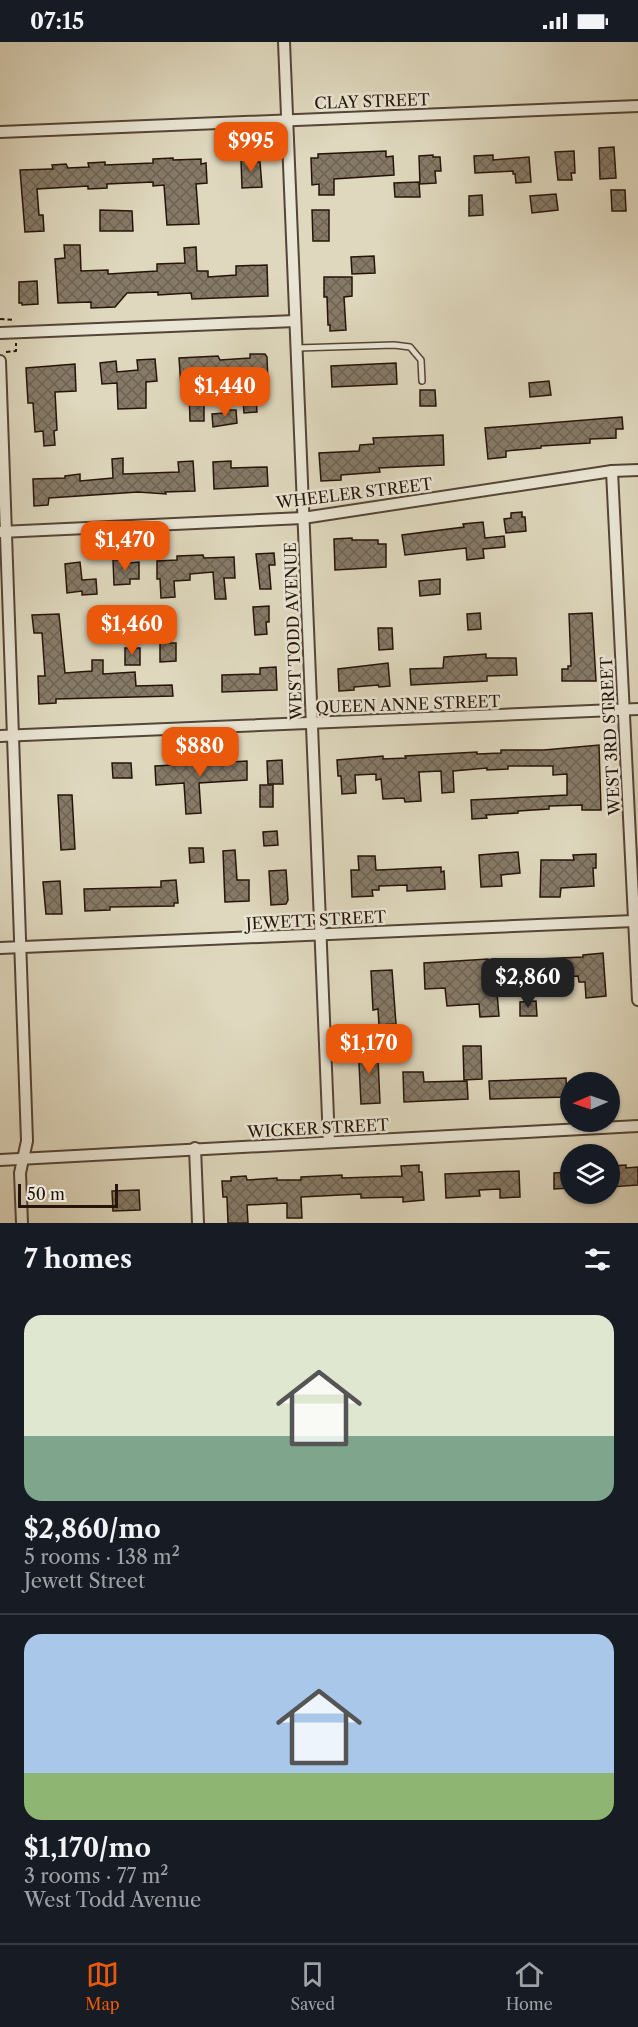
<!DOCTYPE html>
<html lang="en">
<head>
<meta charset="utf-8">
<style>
	:root { --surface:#171b24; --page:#242831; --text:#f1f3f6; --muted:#9ea1a6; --line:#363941; --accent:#ea580c }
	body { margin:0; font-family:"Libre Caslon Text",serif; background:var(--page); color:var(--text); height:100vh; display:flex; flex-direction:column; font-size:22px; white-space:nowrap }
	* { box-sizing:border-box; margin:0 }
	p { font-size:20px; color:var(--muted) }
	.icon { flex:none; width:33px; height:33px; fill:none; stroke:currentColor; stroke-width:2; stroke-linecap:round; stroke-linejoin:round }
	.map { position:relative; height:1181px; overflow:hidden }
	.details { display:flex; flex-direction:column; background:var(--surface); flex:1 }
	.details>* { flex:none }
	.needle { width:39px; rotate:268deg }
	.controls { position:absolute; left:560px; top:1030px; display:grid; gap:12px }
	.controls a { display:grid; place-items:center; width:60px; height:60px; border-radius:50%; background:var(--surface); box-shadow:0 2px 4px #0004; font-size:30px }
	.scale { position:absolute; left:18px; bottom:15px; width:100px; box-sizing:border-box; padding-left:6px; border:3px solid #251409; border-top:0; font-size:16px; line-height:21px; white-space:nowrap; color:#251409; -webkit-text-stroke:4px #eae6d5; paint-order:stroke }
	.price { position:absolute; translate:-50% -51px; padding:0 14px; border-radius:12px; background:var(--accent); color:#fff; font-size:20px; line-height:39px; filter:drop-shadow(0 2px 3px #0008) }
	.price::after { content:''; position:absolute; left:50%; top:36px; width:18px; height:14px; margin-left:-9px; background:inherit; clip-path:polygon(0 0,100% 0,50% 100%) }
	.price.active { background:#222; color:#fff }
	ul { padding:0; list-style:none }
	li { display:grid; align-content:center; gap:12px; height:318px; padding:0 24px }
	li+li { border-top:2px solid var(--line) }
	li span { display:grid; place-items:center; height:186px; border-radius:18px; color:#555 }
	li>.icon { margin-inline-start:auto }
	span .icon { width:108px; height:108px; fill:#fffc; stroke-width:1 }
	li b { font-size:26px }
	h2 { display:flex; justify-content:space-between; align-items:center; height:72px; padding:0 24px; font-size:26px }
	.status { display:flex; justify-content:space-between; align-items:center; height:42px; padding:0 30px; background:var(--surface); direction:ltr }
	.status svg { height:16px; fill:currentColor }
	.tab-bar { display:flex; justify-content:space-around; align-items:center; height:84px; border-top:2px solid var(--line); background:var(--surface); font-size:16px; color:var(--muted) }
	.tab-bar a { display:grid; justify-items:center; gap:3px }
	.tab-bar .active { color:var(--accent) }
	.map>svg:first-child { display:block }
</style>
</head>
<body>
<div class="status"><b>07:15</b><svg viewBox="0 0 49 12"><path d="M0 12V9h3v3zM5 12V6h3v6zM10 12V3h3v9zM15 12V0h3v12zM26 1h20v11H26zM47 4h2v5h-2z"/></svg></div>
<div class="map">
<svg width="638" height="1181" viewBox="0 0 638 1181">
	<defs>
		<pattern id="building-cross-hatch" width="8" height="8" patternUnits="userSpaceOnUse" patternTransform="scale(1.5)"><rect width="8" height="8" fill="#867a67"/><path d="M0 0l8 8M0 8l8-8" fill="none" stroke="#6d6353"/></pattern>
	</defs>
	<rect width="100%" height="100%" fill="#dfd8be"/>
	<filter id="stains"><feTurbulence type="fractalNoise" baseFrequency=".00333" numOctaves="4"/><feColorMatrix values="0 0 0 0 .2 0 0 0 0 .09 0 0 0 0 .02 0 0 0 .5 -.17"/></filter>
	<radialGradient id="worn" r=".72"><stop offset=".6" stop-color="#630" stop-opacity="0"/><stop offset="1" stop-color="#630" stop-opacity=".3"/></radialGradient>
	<g fill="url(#building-cross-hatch)" stroke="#251409" stroke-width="1.5">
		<polygon points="614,105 616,136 600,137 599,106"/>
		<polygon points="386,109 386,115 393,114 394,133 334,137 334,153 319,153 319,142 312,143 311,116 318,116 318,112"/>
		<polygon points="574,109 575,131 571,131 572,138 558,138 555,110"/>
		<polygon points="433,113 433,115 440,115 441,129 435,129 436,141 420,142 419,114"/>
		<polygon points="493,113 493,118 529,115 531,140 516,141 515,132 513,132 513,129 475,131 474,114"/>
		<polygon points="173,116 173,118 201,117 201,122 206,121 207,141 196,142 199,182 167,183 164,143 153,144 153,140 107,142 107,146 88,147 88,144 37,147 39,173 43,173 44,189 25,190 20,128 51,127 53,127 52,123 66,122 68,126 89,125 88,121 105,120 105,123 153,121 153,117"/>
		<polygon points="257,116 257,120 260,120 262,145 242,146 241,117"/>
		<polygon points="419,140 420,155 395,155 394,141"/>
		<polygon points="611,148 625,148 626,169 612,169"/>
		<polygon points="556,152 558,168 532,171 530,154"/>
		<polygon points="482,153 483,173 469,174 469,154"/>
		<polygon points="100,168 132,169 133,189 100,189"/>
		<polygon points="312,168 329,168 329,199 313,199"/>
		<polygon points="64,203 80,203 81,229 108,228 108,232 157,229 157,222 185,221 184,206 196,205 197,229 208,229 208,235 236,233 236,224 267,223 268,254 192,257 191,251 158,253 158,250 127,251 115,265 91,266 91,260 58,261 55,217 65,216"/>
		<polygon points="374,214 375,231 352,232 351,215"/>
		<polygon points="324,235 352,235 352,254 344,255 346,288 330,289 330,283 328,283 327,255 324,255"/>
		<polygon points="37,239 38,262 22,263 22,261 19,261 19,240"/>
		<polygon points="250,312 265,312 267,315 268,341 255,342 257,370 244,371 242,344 216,346 216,348 204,349 204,379 190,379 189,345 181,345 179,316 218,314 220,318 250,316"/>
		<polygon points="155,317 157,339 146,340 146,366 118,367 117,341 102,342 100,321 116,319 117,330 138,328 137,318"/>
		<polygon points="396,321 397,342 332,345 331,324"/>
		<polygon points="75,322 76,349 55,350 57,388 54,389 55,403 44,404 43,389 35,390 33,361 28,361 26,326"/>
		<polygon points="549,339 551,353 530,355 529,341"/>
		<polygon points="420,348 435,348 436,364 420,364"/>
		<polygon points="225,368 236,368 237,381 213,385 212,372 225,371"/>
		<polygon points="622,375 623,387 616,387 616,396 590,397 590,401 541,404 541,406 506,409 506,415 488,417 485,386"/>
		<polygon points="443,393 444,423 379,426 380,430 341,433 341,438 321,439 319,411 359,409 360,403 374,402 373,396"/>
		<polygon points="123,416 123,432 179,430 178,420 193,419 195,449 165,450 166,452 138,450 49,456 48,463 34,464 33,437 65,436 65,434 80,432 80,439 113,436 112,417"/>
		<polygon points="231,419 231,426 267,425 268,444 214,447 213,420"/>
		<polygon points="522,470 522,475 525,475 526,489 506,491 504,477 511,476 511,471"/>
		<polygon points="483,480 485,496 504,494 505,505 483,507 484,516 467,518 466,506 405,513 402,493 464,485 463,482"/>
		<polygon points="352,496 352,498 378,498 378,502 386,502 386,525 335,528 334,497"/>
		<polygon points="274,511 275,523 269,523 271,547 260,547 256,512"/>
		<polygon points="203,513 204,516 234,515 235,536 224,536 226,557 215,557 213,530 190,532 190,538 174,539 175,555 161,556 160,537 157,537 157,519 177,518 177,514"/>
		<polygon points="129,517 129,521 139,520 139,537 130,537 130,542 114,543 113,518"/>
		<polygon points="80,520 82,538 96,537 97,552 82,553 82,549 67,551 65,522"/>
		<polygon points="440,537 440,552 420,554 419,539"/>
		<polygon points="269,564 269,580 266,580 267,592 255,593 253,565"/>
		<polygon points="121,568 122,582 100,583 99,569"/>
		<polygon points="480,571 481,587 468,588 467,572"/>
		<polygon points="592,571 596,639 562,639 562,627 568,627 568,624 571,624 569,572"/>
		<polygon points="59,572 65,631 92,629 92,618 103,618 103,632 135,630 136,644 172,643 173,654 56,657 56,661 39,662 38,634 45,634 42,591 34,591 32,573"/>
		<polygon points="378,586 392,586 393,607 379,608"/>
		<polygon points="160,601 176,601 176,619 160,620"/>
		<rect x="125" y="606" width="15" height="17"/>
		<polygon points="486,612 486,616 516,616 517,633 487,634 487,639 411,643 410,627 443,626 444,615"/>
		<polygon points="388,621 390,644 379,645 378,643 354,645 354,648 339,649 338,627"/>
		<polygon points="276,625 277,648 222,650 222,633 260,632 260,626"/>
		<polygon points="599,703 601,768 582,768 582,763 549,764 549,767 518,769 518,771 486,773 487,776 472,777 471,758 567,753 567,732 553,733 553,724 508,724 508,727 487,728 487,726 453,729 454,750 442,751 441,729 419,730 421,759 405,760 404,756 383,757 381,737 376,738 376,732 355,733 356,751 342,752 341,734 338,734 337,718 383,714 383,717 406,716 405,714 477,710 477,712 501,711 501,708 544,708"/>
		<polygon points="282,718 283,742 268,742 267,719"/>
		<polygon points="247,719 247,738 199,741 201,771 186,772 184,741 156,743 155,724"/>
		<polygon points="112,721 131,721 132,736 113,736"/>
		<rect x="260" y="743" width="13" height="22"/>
		<polygon points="58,753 72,753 75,807 61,808"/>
		<polygon points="277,789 278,803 264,804 263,790"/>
		<polygon points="189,806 203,806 204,820 190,821"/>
		<polygon points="235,808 237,838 249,838 249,859 225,860 223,809"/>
		<polygon points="518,810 520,831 501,833 502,844 481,845 479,813"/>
		<polygon points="596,812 596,826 593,826 594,844 561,846 560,855 540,855 541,818 574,818 573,813"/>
		<polygon points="358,814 375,814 376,828 379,828 441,825 441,830 444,829 445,847 407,849 407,843 379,844 379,848 372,848 373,854 352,855 351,828 359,828"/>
		<polygon points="286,828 288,858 286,862 271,863 269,829"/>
		<polygon points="176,838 178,861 174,861 174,864 110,865 110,868 85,869 84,847 161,845 161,839"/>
		<polygon points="60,839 62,872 46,872 43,840"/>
		<polygon points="603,911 606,954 586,956 585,940 579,940 578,934 518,937 519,949 497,951 499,974 480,975 479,962 447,964 445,946 425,947 424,921 488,917 488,919 583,915 583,913"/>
		<polygon points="392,928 396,982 379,983 378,967 373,968 371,929"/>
		<polygon points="536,959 537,974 520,974 520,960"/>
		<polygon points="358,1001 372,1001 373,1018 378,1017 380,1061 361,1062"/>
		<polygon points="463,1004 481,1004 482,1037 464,1038"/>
		<polygon points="403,1030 423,1030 424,1040 467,1039 468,1057 404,1060"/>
		<polygon points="566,1036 567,1055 490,1057 489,1039"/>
		<polygon points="419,1123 419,1130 422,1130 424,1158 403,1160 403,1155 361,1156 361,1152 301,1155 302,1176 287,1176 287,1161 247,1163 248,1181 228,1181 227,1155 223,1155 222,1139 231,1139 231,1135 246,1134 247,1138 277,1136 277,1138 301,1138 301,1135 342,1133 342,1136 402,1134 401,1124"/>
		<polygon points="626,1123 626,1126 638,1125 638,1143 609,1145 609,1124"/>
		<polygon points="519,1129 520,1155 500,1156 500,1147 479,1148 480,1154 446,1156 445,1132"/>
		<polygon points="570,1130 570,1146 554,1147 554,1131"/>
		<polygon points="139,1148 140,1168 113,1169 112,1149"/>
	</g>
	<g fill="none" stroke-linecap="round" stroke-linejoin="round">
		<g stroke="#544536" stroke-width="8">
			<polyline id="service" points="297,306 394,303 410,305 421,318 422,339"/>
		</g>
		<g stroke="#544536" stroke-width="14">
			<g id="minor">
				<polyline points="284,0 329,1100"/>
				<polyline points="0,90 638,64"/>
				<polyline points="0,291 295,279"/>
				<polyline points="0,319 27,1099 20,1131 22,1181"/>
				<polyline points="612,429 638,958"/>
				<polyline points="0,490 303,476 612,429 638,428"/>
				<polyline points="0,694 638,667"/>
				<polyline points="0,906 634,879"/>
				<polyline points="195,1106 198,1181"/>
				<polyline points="0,1118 638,1084"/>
			</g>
		</g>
		<g stroke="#251409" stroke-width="2" stroke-dasharray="4.5 3" stroke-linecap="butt">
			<polyline points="0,277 15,278"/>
			<polyline points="6,310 16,309 16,301"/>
		</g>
		<use href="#service" stroke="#eae6d5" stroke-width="5"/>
		<use href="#minor" stroke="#eae6d5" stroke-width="10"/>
	</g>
	<g text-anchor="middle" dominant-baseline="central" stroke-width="5" stroke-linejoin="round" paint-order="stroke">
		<g font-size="16" fill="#251409" stroke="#eae6d5">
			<text transform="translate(372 59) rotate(-2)">CLAY STREET</text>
			<text transform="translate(354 451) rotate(-7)">WHEELER STREET</text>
			<text transform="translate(293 589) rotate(-92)">WEST TODD AVENUE</text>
			<text transform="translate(408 662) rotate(-2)">QUEEN ANNE STREET</text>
			<text transform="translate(610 694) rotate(-93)">WEST 3RD STREET</text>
			<text transform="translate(316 878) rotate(-3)">JEWETT STREET</text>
			<text transform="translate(318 1086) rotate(-3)">WICKER STREET</text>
		</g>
	</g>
	<rect width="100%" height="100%" filter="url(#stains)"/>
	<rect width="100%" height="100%" fill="url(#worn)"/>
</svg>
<div class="controls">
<a><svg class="needle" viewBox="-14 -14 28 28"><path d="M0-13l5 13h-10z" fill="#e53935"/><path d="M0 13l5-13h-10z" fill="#9ea1a6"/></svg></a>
<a><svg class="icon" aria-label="layers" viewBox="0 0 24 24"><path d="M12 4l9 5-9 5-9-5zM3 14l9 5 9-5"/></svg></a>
</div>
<div class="scale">50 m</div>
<b class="price" style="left:251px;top:131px">$995</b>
<b class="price" style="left:225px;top:376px">$1,440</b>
<b class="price" style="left:125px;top:530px">$1,470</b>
<b class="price" style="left:132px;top:614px">$1,460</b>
<b class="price" style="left:200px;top:736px">$880</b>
<b class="price active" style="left:528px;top:967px">$2,860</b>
<b class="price" style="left:369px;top:1033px">$1,170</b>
</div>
<section class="details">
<h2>7 homes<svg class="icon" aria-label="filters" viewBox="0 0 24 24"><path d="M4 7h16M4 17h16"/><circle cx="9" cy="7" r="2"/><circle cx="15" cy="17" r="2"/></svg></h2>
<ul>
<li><span style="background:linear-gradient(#dfe7d0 65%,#7fa58c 0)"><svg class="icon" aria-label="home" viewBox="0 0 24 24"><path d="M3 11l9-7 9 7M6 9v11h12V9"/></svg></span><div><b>$2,860/mo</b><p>5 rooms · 138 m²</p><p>Jewett Street</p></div></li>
<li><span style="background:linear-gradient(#a9c7e8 75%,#8fb573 0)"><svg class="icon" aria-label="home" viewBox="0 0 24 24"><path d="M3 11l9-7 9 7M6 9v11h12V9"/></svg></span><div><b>$1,170/mo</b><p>3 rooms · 77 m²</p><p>West Todd Avenue</p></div></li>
</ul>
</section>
<nav class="tab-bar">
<a class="active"><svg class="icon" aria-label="map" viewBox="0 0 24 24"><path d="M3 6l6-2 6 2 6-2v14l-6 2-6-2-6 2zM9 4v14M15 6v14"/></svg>Map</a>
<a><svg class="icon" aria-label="saved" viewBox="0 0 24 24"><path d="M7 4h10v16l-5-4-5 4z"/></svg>Saved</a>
<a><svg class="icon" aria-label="home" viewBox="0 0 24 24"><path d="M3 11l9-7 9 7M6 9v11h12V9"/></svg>Home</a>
</nav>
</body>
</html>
